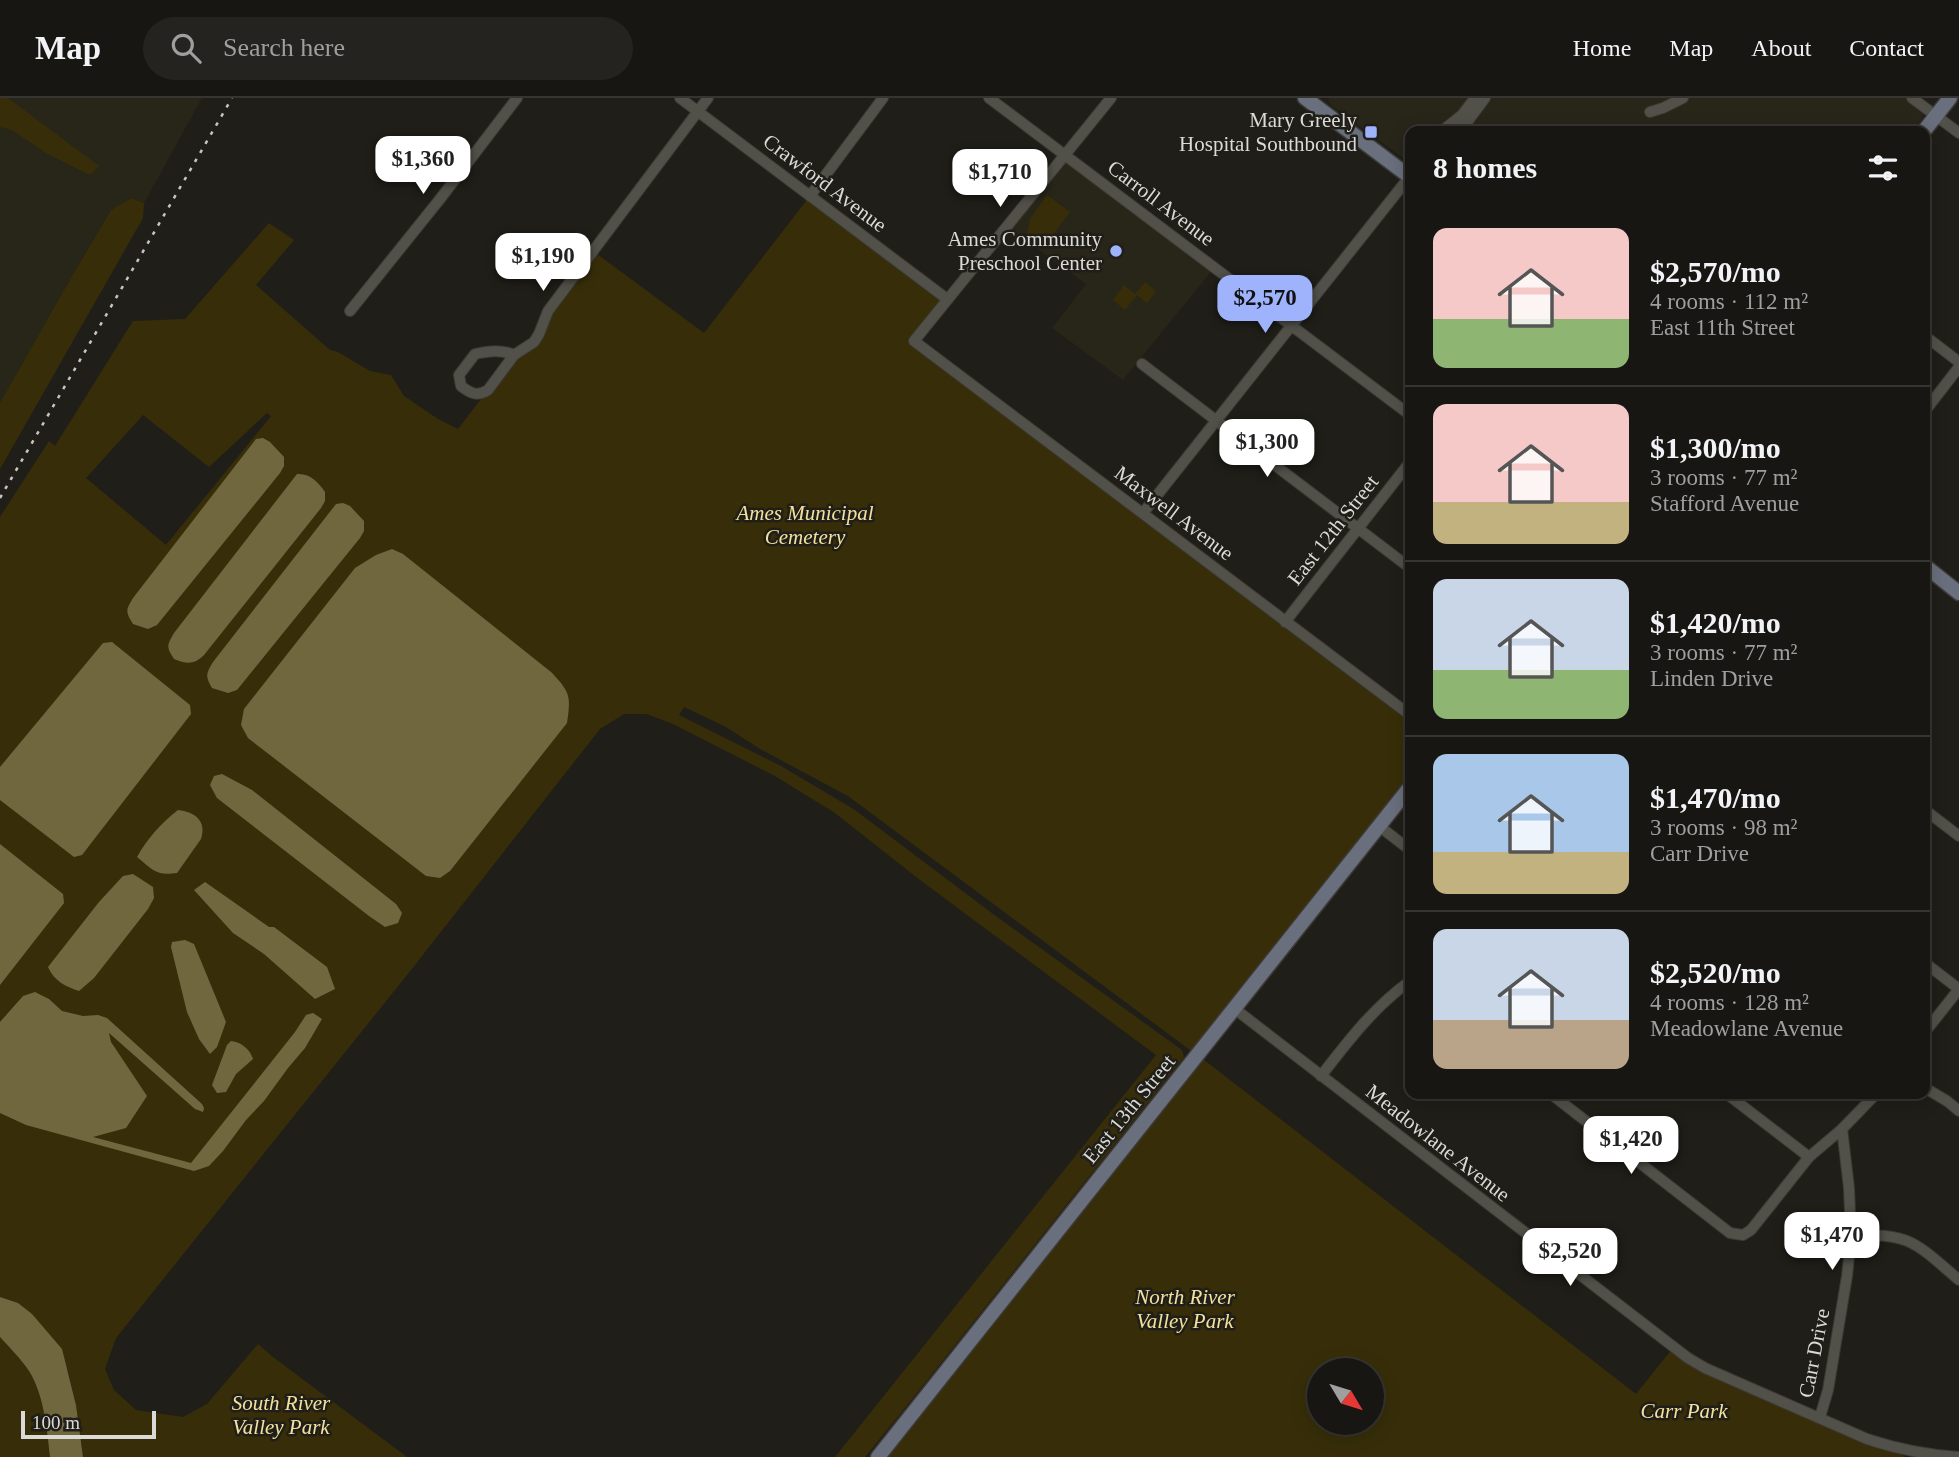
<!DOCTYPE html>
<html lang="en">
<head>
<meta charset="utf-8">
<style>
	:root { --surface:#181612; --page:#252320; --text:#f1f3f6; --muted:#9f9f9f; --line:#363532; --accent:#9fb3fd }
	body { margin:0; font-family:"Times New Roman",serif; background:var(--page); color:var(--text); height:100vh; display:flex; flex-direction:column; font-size:26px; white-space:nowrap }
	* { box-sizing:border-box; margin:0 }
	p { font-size:23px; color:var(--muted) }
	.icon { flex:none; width:38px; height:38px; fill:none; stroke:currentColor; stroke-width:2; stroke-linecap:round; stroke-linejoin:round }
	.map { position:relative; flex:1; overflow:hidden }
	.side { position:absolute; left:1405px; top:28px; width:525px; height:973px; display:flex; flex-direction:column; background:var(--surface); border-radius:14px; box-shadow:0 4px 18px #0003,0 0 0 2px var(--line) }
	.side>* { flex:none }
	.needle { width:46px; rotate:128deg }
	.controls { position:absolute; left:1307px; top:1260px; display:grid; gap:14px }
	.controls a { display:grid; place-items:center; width:77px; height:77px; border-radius:50%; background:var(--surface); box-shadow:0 4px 18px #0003,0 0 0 2px var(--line); font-size:35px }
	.scale { position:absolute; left:21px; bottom:18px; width:135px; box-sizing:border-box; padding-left:7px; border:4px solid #dbdad6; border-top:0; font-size:19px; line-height:24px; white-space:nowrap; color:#dbdad6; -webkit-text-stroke:5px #201e18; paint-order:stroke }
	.price { position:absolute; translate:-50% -60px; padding:0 16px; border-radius:14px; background:#fff; color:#222; font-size:23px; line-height:46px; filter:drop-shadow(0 2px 4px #0008) }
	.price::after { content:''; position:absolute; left:50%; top:42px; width:21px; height:16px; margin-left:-10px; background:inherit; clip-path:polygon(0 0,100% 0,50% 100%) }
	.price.selected { background:var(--accent); color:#111 }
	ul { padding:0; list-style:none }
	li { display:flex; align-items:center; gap:21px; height:175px; padding:0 28px }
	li+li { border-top:2px solid var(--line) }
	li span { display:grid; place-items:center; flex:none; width:196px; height:140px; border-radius:14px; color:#555 }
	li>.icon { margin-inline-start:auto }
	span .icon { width:84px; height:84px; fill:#fffc; stroke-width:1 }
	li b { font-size:30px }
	h2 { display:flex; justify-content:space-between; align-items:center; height:84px; padding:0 28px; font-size:30px }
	header { display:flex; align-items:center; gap:42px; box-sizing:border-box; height:98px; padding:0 35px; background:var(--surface); border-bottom:2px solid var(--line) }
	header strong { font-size:33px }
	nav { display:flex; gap:38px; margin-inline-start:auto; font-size:24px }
	.search { width:490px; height:63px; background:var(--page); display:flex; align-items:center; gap:18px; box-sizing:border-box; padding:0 24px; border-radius:38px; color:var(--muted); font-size:26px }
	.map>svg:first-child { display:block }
</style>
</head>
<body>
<header>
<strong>Map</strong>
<div class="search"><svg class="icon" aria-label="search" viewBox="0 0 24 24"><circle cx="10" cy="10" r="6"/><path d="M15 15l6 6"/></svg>Search here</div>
<nav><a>Home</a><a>Map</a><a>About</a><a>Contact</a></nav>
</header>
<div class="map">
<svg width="1959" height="1359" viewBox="0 0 1959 1359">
	<rect width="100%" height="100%" fill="#201e18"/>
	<g fill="#282519">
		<polygon points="0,0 202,0 144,105 131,100 111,112 72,178 0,305"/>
		<polygon points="1329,0 1907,0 1921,11 1923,16 1922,21 1912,33 1410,33 1410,65 1332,8 1328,3"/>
		<polygon points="1062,55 1214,170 1123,282 1052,230 1086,186 1006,128"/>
	</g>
	<g fill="#372e09" fill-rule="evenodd">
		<polygon points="0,0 8,0 99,68 90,77 46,55 12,32 0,29"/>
		<polygon points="1047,97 1070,114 1044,149 1027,137 1030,121"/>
		<path d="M810,98L947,201L914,243L1410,617V689L1199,958L1636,1296L1673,1250L1688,1260L1893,1349L1905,1359H878L1198,958L848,698L760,651L726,629L684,609L679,617L781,668L855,712L993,816L1182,952L1184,959L905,1310L865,1359H835L1156,957L920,782L835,715L775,678L673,626L647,616H624L600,631L411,872L116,1240L105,1271L114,1292L136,1312L183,1319L207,1306L258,1246L273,1259L407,1359H83L76,1307L68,1273L18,1205L0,1199V419L49,343L55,348L133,223L185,221L269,125L294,142L256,187L330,252L338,254L370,273L391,277L404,298L438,321L458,331L488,292L524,252L593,153L704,235ZM267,315L271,318L166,447L86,380L143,317L209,369ZM1320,1272H1372V1325H1320Z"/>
		<polygon points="131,100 144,105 143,120 0,371 0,305 72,178 111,112"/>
		<polygon points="1145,184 1156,193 1147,205 1137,197 1125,212 1113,202 1124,187 1135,196"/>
		<path d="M0,1239C10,1250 21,1261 29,1273C44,1297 47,1331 50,1359H0Z"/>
	</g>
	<g fill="#71673f">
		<path d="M263,340L270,344L284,359V368L280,375L157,527L148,531L133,526C125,513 126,512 133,500L256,341Z"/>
		<path d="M297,376C310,375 318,384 325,394V403L321,410L204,557C194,567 186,566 174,561C166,549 167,547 174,535Z"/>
		<path d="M343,405L350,408L364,423V433L360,440L237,592L228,595L212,590C205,578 206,576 213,564L336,406Z"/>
		<path d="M392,451L403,456L551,574C570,594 571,598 567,625L450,773L440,780L426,778L248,640L241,627L244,611L355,470L376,457Z"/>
		<polygon points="112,544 190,607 191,616 82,757 74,759 0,702 0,669 103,545"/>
		<polygon points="222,676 252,692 396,806 402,815 398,825 385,829 369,818 217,700 210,687 214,678"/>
		<path d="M178,712C195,714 207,723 201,741L177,775C156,778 153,772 137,759C147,741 162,724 178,712Z"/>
		<polygon points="0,746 63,796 64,805 0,887"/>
		<path d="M133,776L153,789L154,800L148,811L94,880L79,893C65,888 55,884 48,869L99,804L123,778Z"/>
		<polygon points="205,784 269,829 274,829 327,869 335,891 315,901 264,856 233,835 194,792"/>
		<polygon points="185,842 194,846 226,924 217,949 210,956 199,941 187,914 171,849 172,844"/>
		<polygon points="35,894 49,901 62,913 83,918 98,917 107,920 202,1006 204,1010 203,1014 195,1011 109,935 111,944 147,998 126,1030 93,1039 191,1065 295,934 306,917 313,915 322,921 305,950 288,970 264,1003 246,1022 223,1053 209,1068 194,1073 26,1027 0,1015 0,924 23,898"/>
		<path d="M231,943C241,944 250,951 253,961L236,976L226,994L217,995L212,987L227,947Z"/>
		<path d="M0,1199L18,1205L32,1216L62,1251L76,1307L83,1359H50C47,1331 44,1297 29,1273C21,1261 10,1250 0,1239Z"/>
	</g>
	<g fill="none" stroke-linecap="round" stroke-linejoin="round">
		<g stroke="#3b3a36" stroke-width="12">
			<g id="street">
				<polyline points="680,0 947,201"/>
				<polyline points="989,0 1410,317"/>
				<polyline points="1111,0 914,243 1410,617"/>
				<polyline points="1912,0 1959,35"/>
				<polyline points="1650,14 1663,10 1683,0"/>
				<polyline points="1442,33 1462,17 1475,0"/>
				<polyline points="1458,33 1468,23 1485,0"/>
				<polyline points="810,98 883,0"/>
				<polyline points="350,213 440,101 517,0"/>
				<polyline points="1925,238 1959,264"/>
				<path d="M514,257C502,251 487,253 475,256L459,277L461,288C470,295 477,299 488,292L514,257L534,244L539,236L548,213L708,0"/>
				<polyline points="1142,266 1410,470"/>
				<polyline points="1925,313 1959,269"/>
				<polyline points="1143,415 1410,78"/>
				<polyline points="1285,524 1410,364"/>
				<polyline points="1925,712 1959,738"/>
				<polyline points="1379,728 1410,752"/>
				<polyline points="1925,865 1959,891"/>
				<path d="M1235,911L1688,1260L1705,1270L1867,1341C1897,1351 1927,1357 1959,1359"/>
				<polyline points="1925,934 1959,891"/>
				<path d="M1321,978C1348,943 1374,909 1410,883"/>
				<polyline points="1925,990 1947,1003 1959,1013"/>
				<polyline points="1551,996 1730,1135 1743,1137 1751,1132 1809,1059 1842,1031 1876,996"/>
				<polyline points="1727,996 1809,1059"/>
				<path d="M1851,1139C1908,1132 1918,1147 1959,1182"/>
				<polyline points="1820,1319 1828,1292 1847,1178 1851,1139 1849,1090 1842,1031"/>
			</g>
		</g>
		<g stroke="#3b3a36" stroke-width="17">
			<g id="secondary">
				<polyline points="1305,0 1410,79"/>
				<polyline points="1924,33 1950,0"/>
				<polyline points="1925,468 1959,495"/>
				<polyline points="878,1359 1410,689"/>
			</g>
		</g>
		<use href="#street" stroke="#525149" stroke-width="10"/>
		<use href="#secondary" stroke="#6a6f7d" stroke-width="14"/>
		<polyline stroke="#c7c6c2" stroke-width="2.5" stroke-dasharray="3.5 7" stroke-linecap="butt" points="0,400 232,0"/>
	</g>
	<g fill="#9fb3fd" stroke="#201e18" stroke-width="2.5">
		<rect x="1364" y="27" width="14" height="14" rx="3.5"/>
		<circle cx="1116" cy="153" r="7"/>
	</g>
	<g text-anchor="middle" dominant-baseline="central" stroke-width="5" stroke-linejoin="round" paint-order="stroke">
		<g font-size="21" fill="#dbdad6" stroke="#201e18" text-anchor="end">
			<text x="1357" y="22">Mary Greely<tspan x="1357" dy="24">Hospital Southbound</tspan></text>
			<text x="1102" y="141">Ames Community<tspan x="1102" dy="24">Preschool Center</tspan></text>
		</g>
		<g font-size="21" fill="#dbdad6" stroke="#201e18">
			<text transform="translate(825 85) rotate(37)">Crawford Avenue</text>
			<text transform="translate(1161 105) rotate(37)">Carroll Avenue</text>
			<text transform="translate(1174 415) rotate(37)">Maxwell Avenue</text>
			<text transform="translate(1333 432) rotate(-52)">East 12th Street</text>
			<text transform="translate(1129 1011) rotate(-51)">East 13th Street</text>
			<text transform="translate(1438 1045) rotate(38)">Meadowlane Avenue</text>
			<text transform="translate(1814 1255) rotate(-79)">Carr Drive</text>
		</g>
		<g font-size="21" font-style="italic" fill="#f3e19d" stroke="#201e18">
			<text x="805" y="415">Ames Municipal<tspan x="805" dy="24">Cemetery</tspan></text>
			<text x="1185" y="1199">North River<tspan x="1185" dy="24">Valley Park</tspan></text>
			<text x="281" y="1305">South River<tspan x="281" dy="24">Valley Park</tspan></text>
			<text x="1684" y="1313">Carr Park</text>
		</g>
	</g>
</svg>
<div class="controls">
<a><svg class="needle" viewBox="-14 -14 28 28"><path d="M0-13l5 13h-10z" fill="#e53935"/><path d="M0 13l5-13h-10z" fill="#9f9f9f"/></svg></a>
</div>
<div class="scale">100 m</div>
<b class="price" style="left:423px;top:98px">$1,360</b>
<b class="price" style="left:1000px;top:111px">$1,710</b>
<b class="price" style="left:543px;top:195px">$1,190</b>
<b class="price selected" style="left:1265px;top:237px">$2,570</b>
<b class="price" style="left:1267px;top:381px">$1,300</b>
<b class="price" style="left:1631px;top:1078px">$1,420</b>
<b class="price" style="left:1832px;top:1174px">$1,470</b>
<b class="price" style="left:1570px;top:1190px">$2,520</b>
<section class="side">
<h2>8 homes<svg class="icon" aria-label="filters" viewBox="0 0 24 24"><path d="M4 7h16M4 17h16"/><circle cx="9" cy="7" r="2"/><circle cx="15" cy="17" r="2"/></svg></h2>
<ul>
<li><span style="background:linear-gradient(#f6c9c9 65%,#8fb573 0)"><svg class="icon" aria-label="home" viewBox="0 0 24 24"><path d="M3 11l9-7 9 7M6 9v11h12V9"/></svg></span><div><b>$2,570/mo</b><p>4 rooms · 112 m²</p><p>East 11th Street</p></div></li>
<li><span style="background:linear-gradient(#f6c9c9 70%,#c2b280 0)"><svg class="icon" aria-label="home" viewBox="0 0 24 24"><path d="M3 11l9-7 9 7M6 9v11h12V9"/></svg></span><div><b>$1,300/mo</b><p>3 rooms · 77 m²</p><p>Stafford Avenue</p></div></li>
<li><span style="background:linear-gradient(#c9d6e8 65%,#8fb573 0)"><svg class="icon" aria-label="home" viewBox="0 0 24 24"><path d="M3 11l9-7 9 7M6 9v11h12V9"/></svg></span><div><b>$1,420/mo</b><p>3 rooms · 77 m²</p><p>Linden Drive</p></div></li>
<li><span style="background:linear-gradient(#a9c7e8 70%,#c2b280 0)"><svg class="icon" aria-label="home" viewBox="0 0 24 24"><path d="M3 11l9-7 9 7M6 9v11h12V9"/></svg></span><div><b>$1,470/mo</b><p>3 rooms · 98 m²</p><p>Carr Drive</p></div></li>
<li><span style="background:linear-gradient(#c9d6e8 65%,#b9a48a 0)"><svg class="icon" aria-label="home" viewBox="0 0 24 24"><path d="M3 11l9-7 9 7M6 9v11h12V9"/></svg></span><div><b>$2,520/mo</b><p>4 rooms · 128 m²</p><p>Meadowlane Avenue</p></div></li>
</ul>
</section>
</div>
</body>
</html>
